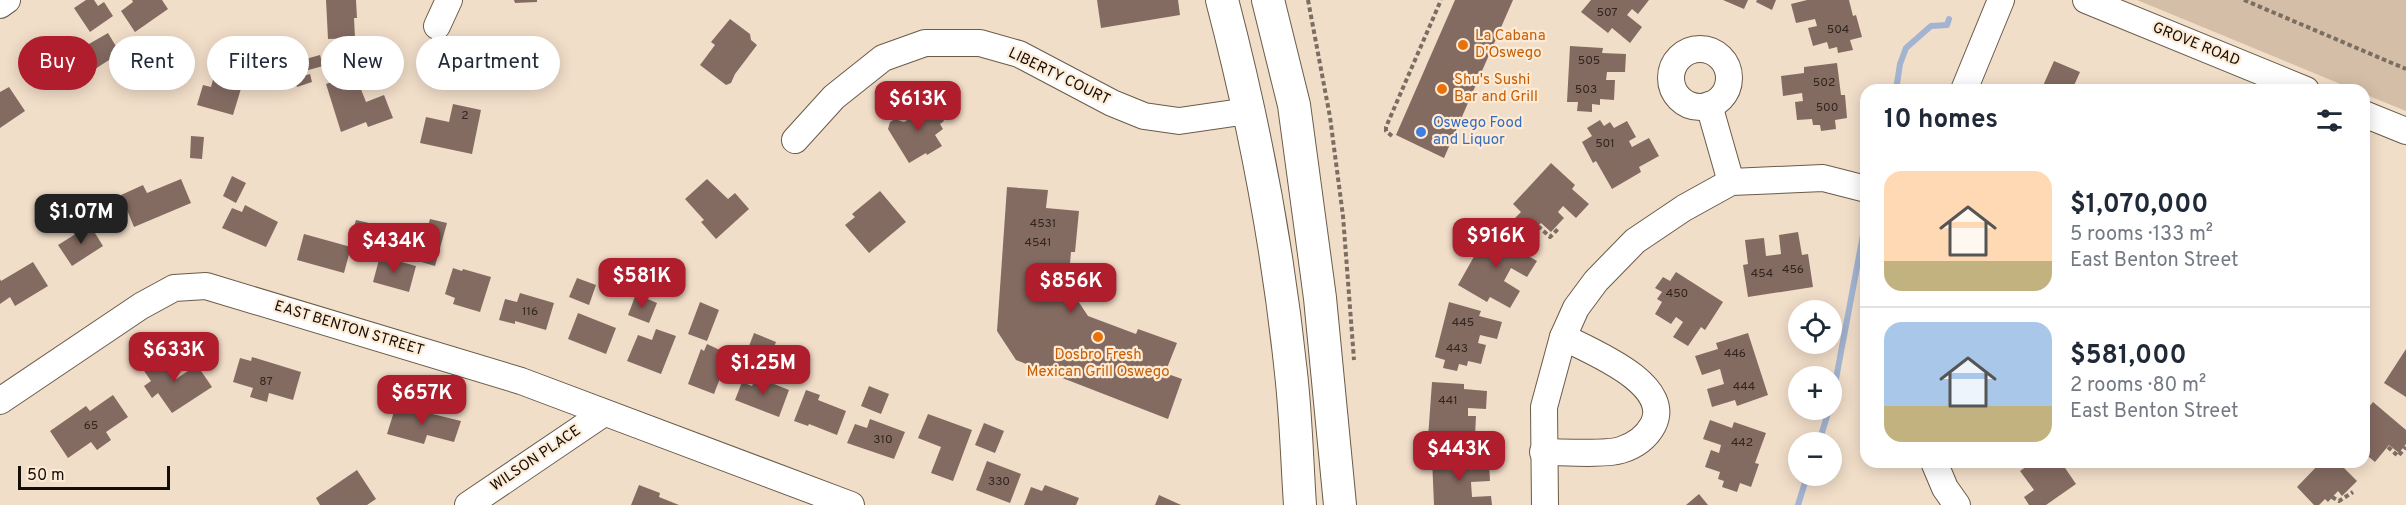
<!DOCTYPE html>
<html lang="en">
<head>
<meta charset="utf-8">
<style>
	:root { --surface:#fff; --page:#f2f2f3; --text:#1f2937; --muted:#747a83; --line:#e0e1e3; --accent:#b01d2d }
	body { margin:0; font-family:Overpass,sans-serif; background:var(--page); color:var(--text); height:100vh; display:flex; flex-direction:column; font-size:22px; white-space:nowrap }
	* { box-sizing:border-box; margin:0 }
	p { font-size:20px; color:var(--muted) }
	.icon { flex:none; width:33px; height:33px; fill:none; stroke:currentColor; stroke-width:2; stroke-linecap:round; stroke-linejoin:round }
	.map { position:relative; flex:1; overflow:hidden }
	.details { position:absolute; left:1860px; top:84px; width:510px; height:384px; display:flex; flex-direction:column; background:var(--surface); border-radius:18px; box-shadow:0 3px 15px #0003 }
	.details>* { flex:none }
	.banner { position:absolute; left:18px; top:36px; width:570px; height:54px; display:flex; gap:12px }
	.tools { position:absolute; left:1788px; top:300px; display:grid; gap:12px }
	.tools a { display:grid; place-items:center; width:54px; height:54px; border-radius:50%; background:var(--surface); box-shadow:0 3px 15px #0003; font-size:30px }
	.scale { position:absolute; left:18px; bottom:15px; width:152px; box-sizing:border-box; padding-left:6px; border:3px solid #150e07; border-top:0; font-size:16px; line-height:21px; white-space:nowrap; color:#150e07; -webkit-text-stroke:4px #feebd6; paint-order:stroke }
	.price { position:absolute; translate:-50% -51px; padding:0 14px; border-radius:12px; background:var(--accent); color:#fff; font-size:20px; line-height:39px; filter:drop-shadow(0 2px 3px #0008) }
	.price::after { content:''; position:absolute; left:50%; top:36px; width:18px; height:14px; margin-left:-9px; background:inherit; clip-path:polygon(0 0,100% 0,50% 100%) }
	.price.active { background:#222; color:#fff }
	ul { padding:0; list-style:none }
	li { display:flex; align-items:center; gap:18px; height:150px; padding:0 24px }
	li+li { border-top:2px solid var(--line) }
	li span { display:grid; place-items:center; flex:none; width:168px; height:120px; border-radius:18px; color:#555 }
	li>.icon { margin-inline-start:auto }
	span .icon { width:72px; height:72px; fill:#fffc; stroke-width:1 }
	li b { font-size:26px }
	h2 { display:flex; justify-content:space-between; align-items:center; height:72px; padding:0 24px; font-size:26px }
	.tag { padding:0 21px; border-radius:27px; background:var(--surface); box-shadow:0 3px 15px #0003; font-size:21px; line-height:54px }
	.tag.active { background:var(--accent); color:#fff }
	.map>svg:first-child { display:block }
</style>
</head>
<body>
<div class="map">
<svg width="2406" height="505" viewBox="0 0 2406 505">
	<rect width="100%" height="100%" fill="#f1dec9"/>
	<polygon fill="#d4bea7" points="2137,0 2406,0 2406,111 2364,94 2364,90 2355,90"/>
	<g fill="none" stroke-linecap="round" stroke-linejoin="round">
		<g stroke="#a3b4d1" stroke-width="6">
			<polyline points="1896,90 1900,64 1906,48 1931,26 1947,25 1949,19"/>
			<polyline points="1832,400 1866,219"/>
			<polyline points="1819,442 1829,410"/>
			<polyline points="1798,505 1807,476"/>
		</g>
	</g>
	<g fill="#846b62">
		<polygon points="86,0 94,0 98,6 104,2 113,16 90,32 74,8"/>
		<polygon points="132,0 162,0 168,9 135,32 121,11 133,2"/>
		<polygon points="326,0 356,0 357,18 354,18 355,38 328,39"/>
		<polygon points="514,0 537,0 537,2 515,3"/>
		<polygon points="1097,0 1178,0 1180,15 1101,28"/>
		<polygon points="1455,0 1513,0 1444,158 1396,135"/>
		<polygon points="1591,0 1649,0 1638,14 1632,9 1627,15 1642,27 1630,43 1612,28 1608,33 1581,12"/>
		<polygon points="1723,0 1748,0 1744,9"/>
		<polygon points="1757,0 1776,0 1772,10 1756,2"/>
		<polygon points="1807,0 1849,0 1853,16 1856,15 1862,37 1850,40 1853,50 1838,53 1837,47 1829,49 1827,42 1813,46 1808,28 1817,26 1815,19 1796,23 1791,4"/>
		<polygon points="730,19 750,34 751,40 757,45 735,74 731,83 726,85 700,65 715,45 711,42"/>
		<polygon points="108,33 120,53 95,69 82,48"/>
		<polygon points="1570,46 1603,48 1602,53 1626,54 1625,72 1607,72 1606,80 1615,80 1614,100 1600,99 1600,105 1592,104 1592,112 1577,111 1578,102 1567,102"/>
		<polygon points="221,51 250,59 233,115 197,105 203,85 211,87"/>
		<polygon points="320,55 323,66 305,71 302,60"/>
		<polygon points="2054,61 2080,72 2072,90 2029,90 2032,84 2042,88"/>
		<polygon points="1837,63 1841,95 1845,95 1847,118 1835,120 1836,129 1821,131 1820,125 1813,125 1812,119 1797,120 1795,102 1803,101 1802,93 1783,96 1781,76 1804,73 1804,67"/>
		<polygon points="164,67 168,74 162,78 157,72"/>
		<polygon points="310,74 312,82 297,87 294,79"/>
		<polygon points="355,74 366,102 384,95 393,118 368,127 366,122 341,132 326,84"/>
		<polygon points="9,87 25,111 0,128 0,92"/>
		<polygon points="932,102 944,121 940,124 943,129 935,135 942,146 927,155 926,153 909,163 888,129 890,122 895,119 904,122 909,119 906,115 924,104 925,106"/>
		<polygon points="453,104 481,110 472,154 420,143 426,117 449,122"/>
		<polygon points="1600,120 1604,126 1610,122 1614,128 1627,121 1636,137 1629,141 1632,147 1649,138 1659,156 1639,167 1641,172 1612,189 1596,161 1593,163 1582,142 1592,136 1587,128"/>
		<polygon points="191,136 204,137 202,159 190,158"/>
		<polygon points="1551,163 1575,185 1572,189 1589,204 1576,218 1563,206 1558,212 1564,218 1551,232 1541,223 1537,227 1531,222 1526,228 1515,218 1521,212 1513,204"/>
		<polygon points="232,176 246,183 236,203 223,196"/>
		<polygon points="181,179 191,203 134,227 121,195 143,185 147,193"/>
		<polygon points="707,179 728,199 735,193 749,209 716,239 701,222 704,220 685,199"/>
		<polygon points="1007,187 1048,190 1046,208 1079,211 1075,252 1071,252 1068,286 1088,316 1136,334 1138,329 1177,343 1165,373 1182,379 1168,419 1016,360 997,331"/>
		<polygon points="880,191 906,222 869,253 845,225 855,217 852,214"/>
		<polygon points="245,205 278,222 266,247 222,228 232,208 242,212"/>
		<polygon points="430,219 447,223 435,266 418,261"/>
		<polygon points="356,220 369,223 363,243 350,239"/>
		<polygon points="90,225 103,246 72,266 58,245"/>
		<polygon points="1490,228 1519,245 1516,249 1537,261 1527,277 1511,268 1504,281 1520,291 1510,308 1490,297 1487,302 1458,285"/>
		<polygon points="1798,232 1802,255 1808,254 1813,287 1748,297 1743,265 1748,264 1745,240 1764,238 1766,256 1781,254 1779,235"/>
		<polygon points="304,234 351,247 344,273 297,260"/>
		<polygon points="380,256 416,266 409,292 373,282"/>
		<polygon points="33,262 48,286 15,306 10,297 0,304 0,279 1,281"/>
		<polygon points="453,268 462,271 463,269 491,277 480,312 453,304 455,298 445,294"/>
		<polygon points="1676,272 1723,302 1705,330 1701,327 1688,346 1673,337 1683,322 1676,317 1671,324 1655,314 1662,302 1657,299 1662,292 1655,288 1663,277 1670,281"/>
		<polygon points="577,278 596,285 589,305 569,297"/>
		<polygon points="520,293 554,303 546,330 515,321 515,324 499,320 505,299 517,302"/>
		<polygon points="636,294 657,303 649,323 628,315"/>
		<polygon points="700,302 719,310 707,341 688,334"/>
		<polygon points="1449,302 1481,311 1479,316 1502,322 1497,339 1480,335 1478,343 1486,345 1481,364 1468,361 1467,366 1459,364 1457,371 1443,368 1445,360 1435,357"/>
		<polygon points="578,313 616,328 606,354 568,339"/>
		<polygon points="656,329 676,336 661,374 627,361 638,335 652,340"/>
		<polygon points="754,333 776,342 768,362 746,354"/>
		<polygon points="1748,333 1768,395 1737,406 1735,400 1712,407 1707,389 1724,384 1720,369 1702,375 1695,356 1718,349 1716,343"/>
		<polygon points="707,344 722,351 720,357 727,360 714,394 688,384 701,349 704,351"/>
		<polygon points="2406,349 2406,397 2384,383"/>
		<polygon points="159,353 176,379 197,365 212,387 172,413 158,393 152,398 144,386 151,381 140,365"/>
		<polygon points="252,357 301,372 293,400 269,393 267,402 250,397 253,388 233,382 240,358 251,361"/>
		<polygon points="756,377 789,390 779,417 735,400 742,382 752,386"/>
		<polygon points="1432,382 1464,384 1464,389 1487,391 1486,409 1468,408 1468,416 1476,416 1475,436 1461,435 1461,441 1453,440 1452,448 1438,447 1439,439 1428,438"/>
		<polygon points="869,386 889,394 881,414 861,406"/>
		<polygon points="806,390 820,395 818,400 846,411 837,435 809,424 808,426 794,421"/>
		<polygon points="113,395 128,417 106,432 111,440 97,450 91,442 68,458 50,431 86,406 90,411"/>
		<polygon points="2373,402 2406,430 2406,444 2399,453 2389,445 2375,462 2364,453 2364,413"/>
		<polygon points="396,405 461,421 454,442 427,435 424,444 387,434"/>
		<polygon points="928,414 972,430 953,481 931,473 941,447 918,438"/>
		<polygon points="870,419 905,432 894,459 847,443 855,424 867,428"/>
		<polygon points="1710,420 1732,428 1734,422 1766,433 1755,463 1759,464 1751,487 1740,483 1737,492 1722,487 1724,481 1718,479 1720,472 1705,467 1711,450 1719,453 1721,445 1703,439"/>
		<polygon points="984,423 1004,431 995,453 975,445"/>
		<polygon points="1465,458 1466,463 1489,462 1490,481 1471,482 1472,497 1491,496 1492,505 1434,505 1432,459"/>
		<polygon points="987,461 1021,474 1010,503 976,490"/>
		<polygon points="2033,462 2061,462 2076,484 2046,505 2029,505 2024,497 2034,490 2020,471"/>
		<polygon points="2321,462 2338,462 2357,481 2342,496 2338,491 2328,502 2325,499 2319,505 2314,505 2297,487"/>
		<polygon points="357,470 376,499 367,505 320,505 316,498"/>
		<polygon points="639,485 660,493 659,497 679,505 631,505"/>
		<polygon points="1045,485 1079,498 1076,505 1024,505 1031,487 1042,491"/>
		<polygon points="1699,494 1708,505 1686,505"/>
		<polygon points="1159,495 1181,505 1155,505"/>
	</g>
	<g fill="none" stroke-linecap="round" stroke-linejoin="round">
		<g stroke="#6b5b49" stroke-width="28">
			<g id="minor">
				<polyline points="2086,0 2306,90"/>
				<polyline points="0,5 7,0"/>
				<polyline points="437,26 449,0"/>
				<circle cx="1700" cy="78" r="29"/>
				<polyline points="1964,90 2001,0"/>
				<polyline points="1709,105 1731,182"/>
				<polyline points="2364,114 2406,131"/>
				<polyline points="795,140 834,97 883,58 925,43 980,43 1019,54 1112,103 1144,116 1179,121 1248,111"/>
				<polyline points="0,401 141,306 174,288 206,286 521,381 851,505"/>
				<path d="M1543,452C1562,452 1605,455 1621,450C1634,446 1646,438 1653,425C1674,384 1590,351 1563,337"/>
				<polyline points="1934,462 1945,488 1957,505"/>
				<polyline points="468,505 604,413"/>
				<polyline points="1545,505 1544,407 1563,337 1576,308 1596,281 1635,241 1684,208 1731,182 1823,178 1866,189"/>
			</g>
		</g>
		<g stroke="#6b5b49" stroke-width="34">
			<g id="major">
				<path d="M1222,0C1254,122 1278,248 1291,373C1296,416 1297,461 1300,505"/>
				<polyline points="1268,0 1294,105 1320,298 1340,505"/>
			</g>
		</g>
		<g stroke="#7b6e61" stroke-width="4" stroke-dasharray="4.5 3" stroke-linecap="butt">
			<polyline points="1308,0 1330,117 1343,216 1354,360"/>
			<polyline points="2244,0 2406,69"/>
			<polyline points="1392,136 1386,131 1386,127 1441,0"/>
			<polyline points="1538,226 1550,237 1559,228"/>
			<polyline points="2388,447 2398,456 2406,447"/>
			<polyline points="2332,497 2339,501 2353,492"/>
		</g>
		<use href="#minor" stroke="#fff" stroke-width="26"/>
		<use href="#major" stroke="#fff" stroke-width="32"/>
	</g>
	<g fill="#e8710a" stroke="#feebd6" stroke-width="2">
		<circle cx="1463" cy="45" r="6"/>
		<circle cx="1442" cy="89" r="6"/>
		<circle cx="1098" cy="337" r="6"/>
	</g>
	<circle fill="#3f7fe0" stroke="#feebd6" stroke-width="2" cx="1421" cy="132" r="6"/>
	<g text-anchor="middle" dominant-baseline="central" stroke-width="4.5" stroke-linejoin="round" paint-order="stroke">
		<g font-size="12" fill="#31251e">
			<text x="1607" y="13">507</text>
			<text x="1838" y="30">504</text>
			<text x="1589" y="61">505</text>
			<text x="1824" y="83">502</text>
			<text x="1586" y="90">503</text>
			<text x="1827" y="108">500</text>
			<text x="465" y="116">2</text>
			<text x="1605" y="144">501</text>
			<text x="1043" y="224">4531</text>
			<text x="1038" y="243">4541</text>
			<text x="1793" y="270">456</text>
			<text x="1762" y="274">454</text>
			<text x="1677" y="294">450</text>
			<text x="530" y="312">116</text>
			<text x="1463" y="323">445</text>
			<text x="1457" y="349">443</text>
			<text x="1735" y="354">446</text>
			<text x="266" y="382">87</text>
			<text x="1744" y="387">444</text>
			<text x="1448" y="401">441</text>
			<text x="91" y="426">65</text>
			<text x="883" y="440">310</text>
			<text x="1742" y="443">442</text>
			<text x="999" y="482">330</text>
		</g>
		<g font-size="15" fill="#c56008" stroke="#feebd6" text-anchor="start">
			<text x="1475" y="36">La Cabana<tspan x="1475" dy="17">D'Oswego</tspan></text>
			<text x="1454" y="80">Shu's Sushi<tspan x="1454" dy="17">Bar and Grill</tspan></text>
			<text x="1098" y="355" text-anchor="middle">Dosbro Fresh<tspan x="1098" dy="17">Mexican Grill Oswego</tspan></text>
		</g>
		<g font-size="15" fill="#150e07" stroke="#feebd6">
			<text transform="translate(2196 45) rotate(22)">GROVE ROAD</text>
			<text transform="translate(1059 77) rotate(26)">LIBERTY COURT</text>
			<text transform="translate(349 329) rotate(17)">EAST BENTON STREET</text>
			<text transform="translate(536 459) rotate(-34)">WILSON PLACE</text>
		</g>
		<g font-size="15" fill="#366cbe" stroke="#feebd6" text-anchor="start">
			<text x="1433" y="123">Oswego Food<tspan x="1433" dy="17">and Liquor</tspan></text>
		</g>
	</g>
</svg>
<div class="tools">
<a><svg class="icon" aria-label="locate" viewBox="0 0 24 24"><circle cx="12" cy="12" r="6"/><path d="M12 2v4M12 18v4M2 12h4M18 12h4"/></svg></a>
<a>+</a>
<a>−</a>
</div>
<div class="scale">50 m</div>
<b class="price" style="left:918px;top:132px">$613K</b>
<b class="price active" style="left:81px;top:245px">$1.07M</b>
<b class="price" style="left:1496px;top:269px">$916K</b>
<b class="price" style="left:394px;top:274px">$434K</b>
<b class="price" style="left:642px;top:309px">$581K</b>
<b class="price" style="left:1071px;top:314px">$856K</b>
<b class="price" style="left:174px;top:383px">$633K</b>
<b class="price" style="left:763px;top:396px">$1.25M</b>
<b class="price" style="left:422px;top:426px">$657K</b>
<b class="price" style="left:1459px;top:482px">$443K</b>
<div class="banner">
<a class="tag active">Buy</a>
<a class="tag">Rent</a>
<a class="tag">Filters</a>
<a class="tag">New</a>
<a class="tag">Apartment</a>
</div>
<section class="details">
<h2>10 homes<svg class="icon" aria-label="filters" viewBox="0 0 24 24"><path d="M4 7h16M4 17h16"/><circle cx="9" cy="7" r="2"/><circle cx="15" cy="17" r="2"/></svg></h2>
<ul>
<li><span style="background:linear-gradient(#ffd9b3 75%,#c2b280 0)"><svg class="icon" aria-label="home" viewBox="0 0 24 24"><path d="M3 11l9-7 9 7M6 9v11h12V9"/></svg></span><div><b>$1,070,000</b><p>5 rooms · 133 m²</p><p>East Benton Street</p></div></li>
<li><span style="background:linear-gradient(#a9c7e8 70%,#c2b280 0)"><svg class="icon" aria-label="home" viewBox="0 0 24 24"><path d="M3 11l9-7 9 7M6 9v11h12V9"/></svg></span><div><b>$581,000</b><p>2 rooms · 80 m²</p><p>East Benton Street</p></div></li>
</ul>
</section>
</div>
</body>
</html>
